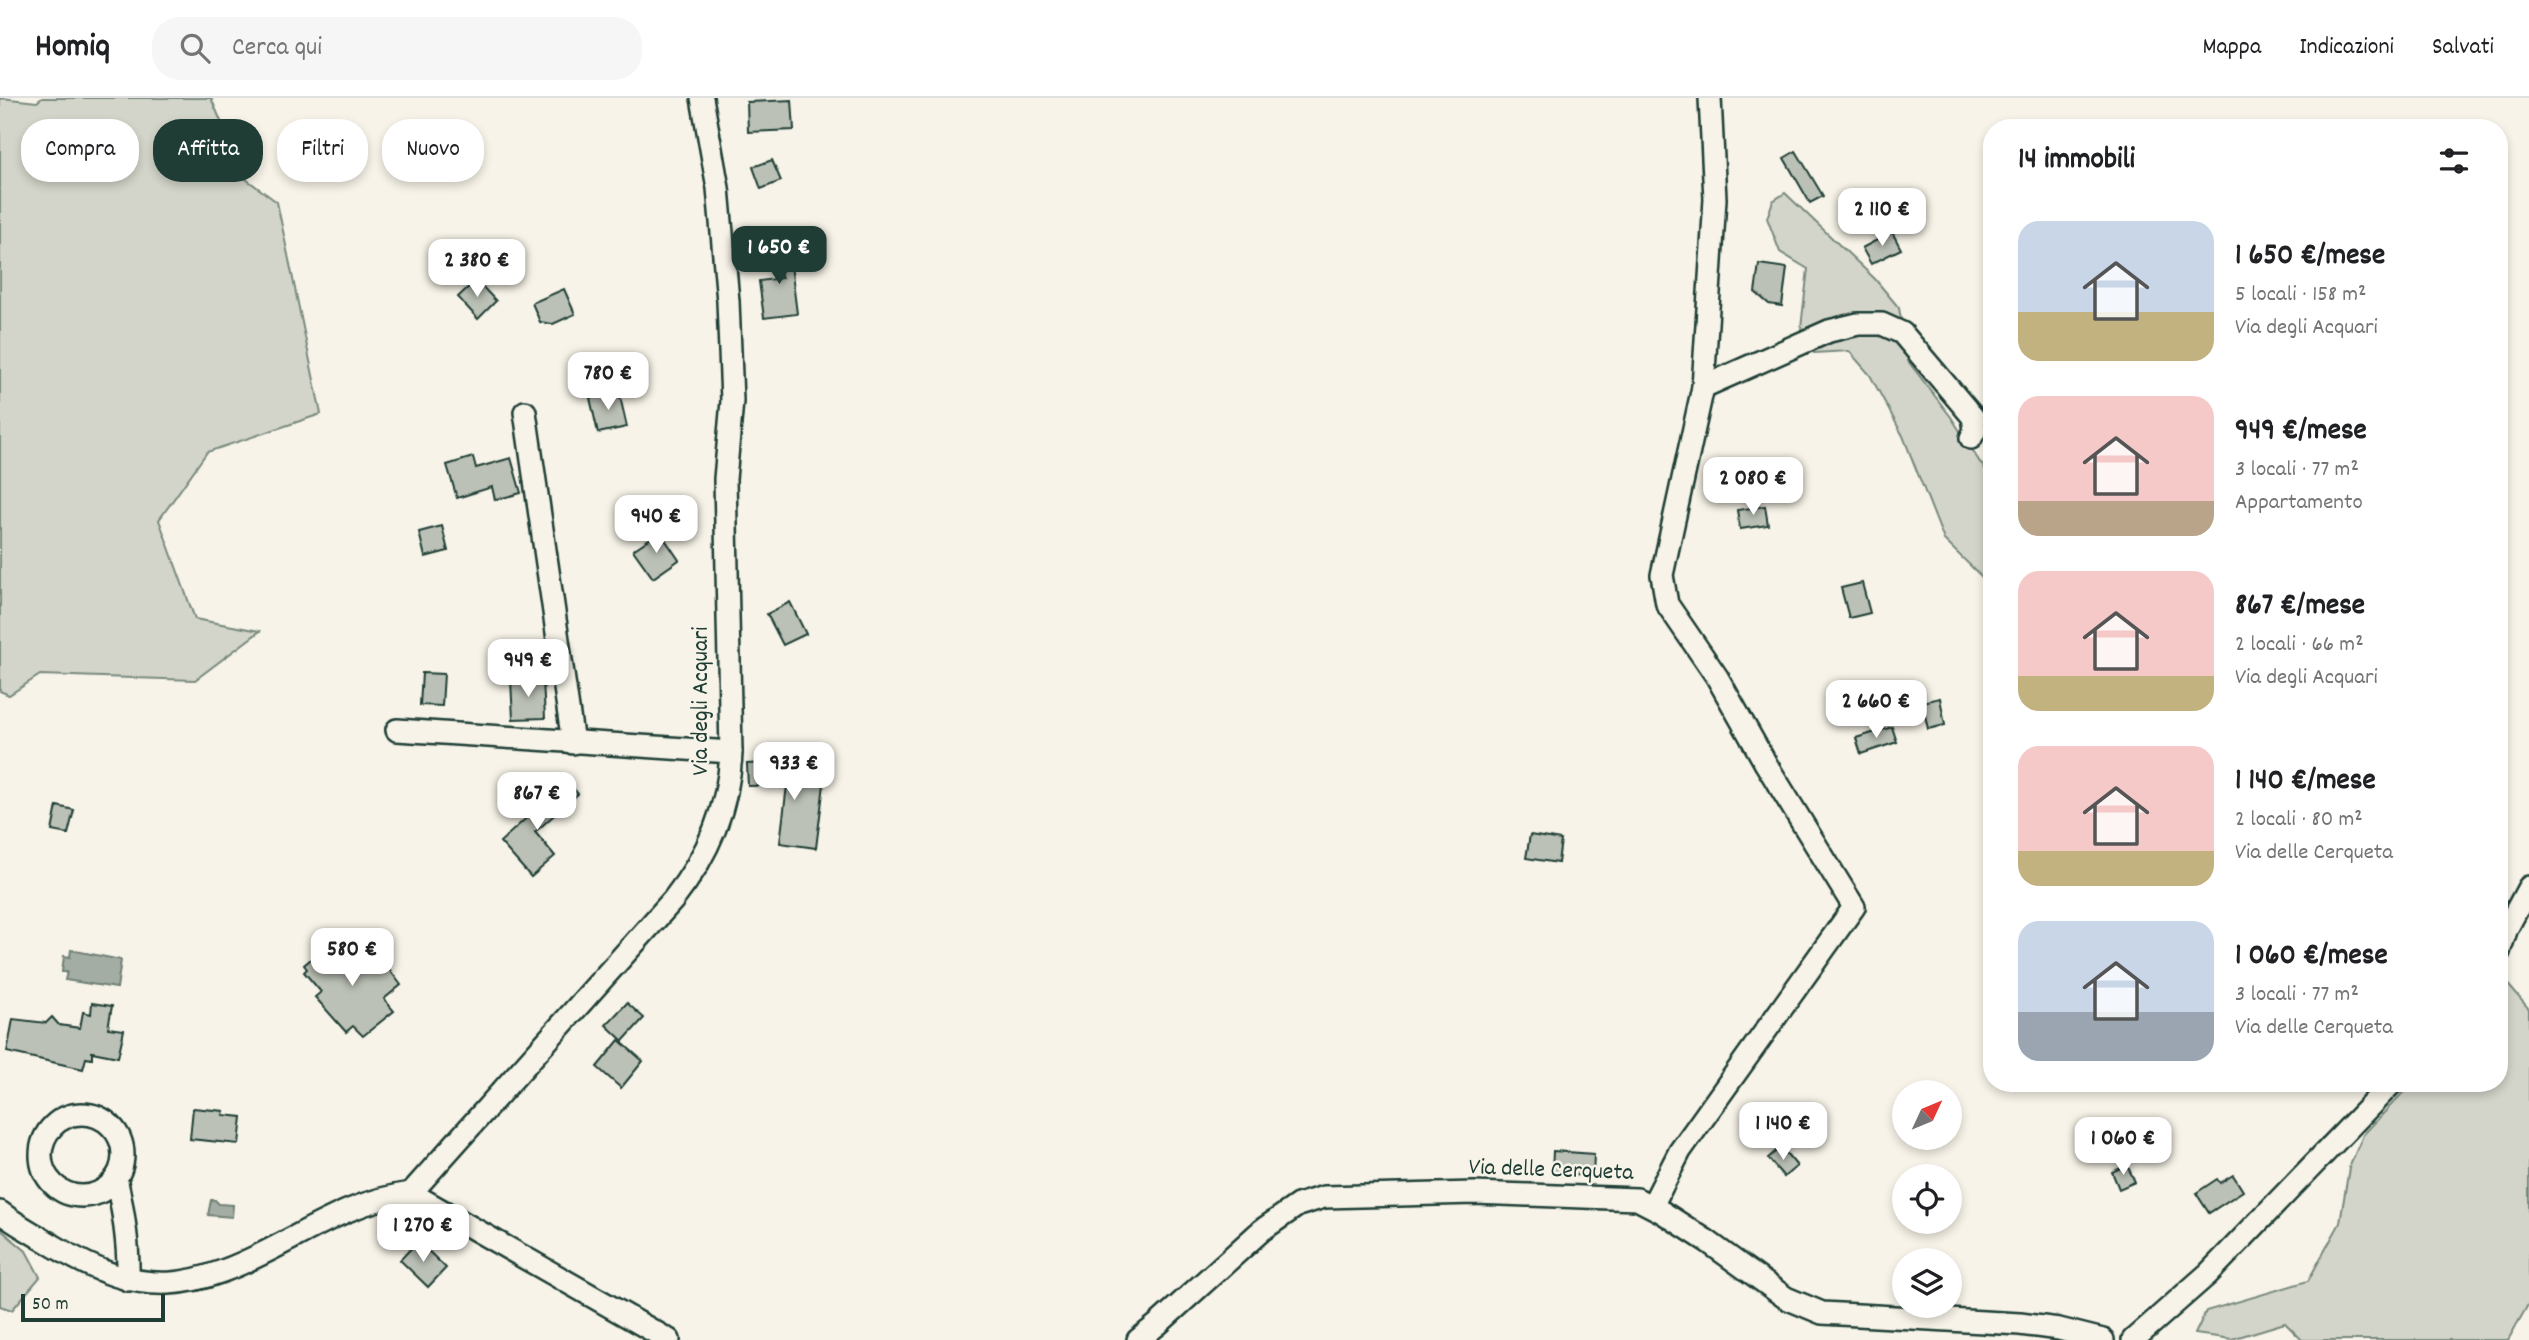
<!DOCTYPE html>
<html lang="it">
<head>
<meta charset="utf-8">
<style>
	:root { --surface:#fff; --page:#f6f6f6; --text:#202124; --muted:#757577; --line:#e0e0e0; --accent:#1f3d34 }
	body { margin:0; font-family:Dekko,sans-serif; background:var(--page); color:var(--text); height:100vh; display:flex; flex-direction:column; font-size:26px; white-space:nowrap }
	* { box-sizing:border-box; margin:0 }
	p { font-size:23px; color:var(--muted) }
	.icon { flex:none; width:38px; height:38px; fill:none; stroke:currentColor; stroke-width:2; stroke-linecap:round; stroke-linejoin:round }
	.map { position:relative; flex:1; overflow:hidden }
	.details { position:absolute; left:1983px; top:21px; width:525px; height:973px; display:flex; flex-direction:column; background:var(--surface); border-radius:28px; box-shadow:0 4px 10px #0003 }
	.details>* { flex:none }
	.hud { position:absolute; left:21px; top:21px; width:665px; height:63px; display:flex; gap:14px }
	.needle { width:46px; rotate:46deg }
	.fabs { position:absolute; left:1892px; top:982px; display:grid; gap:14px }
	.fabs a { display:grid; place-items:center; width:70px; height:70px; border-radius:50%; background:var(--surface); box-shadow:0 4px 10px #0003; font-size:35px }
	.scale { position:absolute; left:21px; bottom:18px; width:144px; box-sizing:border-box; padding-left:7px; border:4px solid #1f3d34; border-top:0; font-size:19px; line-height:24px; white-space:nowrap; color:#1f3d34; -webkit-text-stroke:5px #f7f3e8; paint-order:stroke }
	.price { position:absolute; translate:-50% -60px; padding:0 16px; border-radius:14px; background:#fff; color:#222; font-size:23px; line-height:46px; filter:drop-shadow(0 2px 4px #0008) }
	.price::after { content:''; position:absolute; left:50%; top:42px; width:21px; height:16px; margin-left:-10px; background:inherit; clip-path:polygon(0 0,100% 0,50% 100%) }
	.price.on { background:var(--accent); color:#fff }
	ul { padding:0; list-style:none }
	li { display:flex; align-items:center; gap:21px; height:175px; padding:0 35px }
	li span { display:grid; place-items:center; flex:none; width:196px; height:140px; border-radius:21px; color:#555 }
	li>.icon { margin-inline-start:auto }
	span .icon { width:84px; height:84px; fill:#fffc; stroke-width:1 }
	li b { font-size:30px }
	h2 { display:flex; justify-content:space-between; align-items:center; height:84px; padding:0 35px; font-size:30px }
	.tag { padding:0 24px; border-radius:28px; background:var(--surface); box-shadow:0 4px 10px #0003; font-size:24px; line-height:63px }
	.tag.on { background:var(--accent); color:#fff }
	header { display:flex; align-items:center; gap:42px; box-sizing:border-box; height:98px; padding:0 35px; background:var(--surface); border-bottom:2px solid var(--line) }
	header strong { font-size:33px }
	nav { display:flex; gap:38px; margin-inline-start:auto; font-size:24px }
	.search { width:490px; height:63px; background:var(--page); display:flex; align-items:center; gap:18px; box-sizing:border-box; padding:0 24px; border-radius:28px; color:var(--muted); font-size:26px }
	.map>svg:first-child { display:block }
</style>
</head>
<body>
<header>
<strong>Homiq</strong>
<div class="search"><svg class="icon" aria-label="search" viewBox="0 0 24 24"><circle cx="10" cy="10" r="6"/><path d="M15 15l6 6"/></svg>Cerca qui</div>
<nav><a>Mappa</a><a>Indicazioni</a><a>Salvati</a></nav>
</header>
<div class="map">
<svg width="2529" height="1242" viewBox="0 0 2529 1242">
	<rect width="100%" height="100%" fill="#f7f3e8"/>
	<filter id="ink" filterUnits="userSpaceOnUse"><feTurbulence type="fractalNoise" baseFrequency=".0143" numOctaves="2"/><feDisplacementMap in="SourceGraphic" scale="14" xChannelSelector="R" yChannelSelector="G"/><feConvolveMatrix kernelMatrix="1 2 1 2 8 2 1 2 1" color-interpolation-filters="sRGB"/></filter>
	<g filter="url(#ink)">
		<g fill="#d3d5ca" stroke="#79897f" stroke-width="2">
			<polygon points="0,0 37,4 42,0 211,0 246,81 277,104 321,316 207,354 159,422 195,521 260,533 195,582 40,577 9,597 0,593"/>
			<polygon points="1785,95 1875,181 1899,210 1908,263 1951,319 1981,366 1991,377 1991,485 1984,481 1944,442 1903,338 1870,277 1849,253 1814,255 1801,229 1808,171 1780,154 1767,120 1773,103"/>
			<polygon points="2500,877 2529,911 2529,1205 2508,1242 2302,1242 2285,1225 2232,1241 2195,1236 2206,1213 2308,1183 2340,1125 2349,1070 2363,1037 2412,985 2499,985"/>
			<polygon points="0,1131 26,1153 40,1179 12,1212 0,1208"/>
		</g>
		<g fill="#a4ada3" stroke="#6f8077" stroke-width="2">
			<polygon points="71,852 121,862 117,890 65,882 67,874 62,874 64,858 70,859"/>
			<polygon points="211,1102 215,1102 219,1106 233,1107 232,1119 208,1117"/>
		</g>
		<g fill="#bbc1b6" stroke="#1f3d34" stroke-width="2">
			<polygon points="792,2 794,32 748,34 747,4"/>
			<polygon points="1796,53 1823,98 1810,105 1784,60"/>
			<polygon points="772,62 781,83 761,91 753,69"/>
			<polygon points="1892,134 1901,151 1871,166 1862,150"/>
			<polygon points="781,141 790,159 797,216 764,220 759,183 782,180 767,148"/>
			<polygon points="1759,166 1787,170 1782,208 1769,206 1755,194"/>
			<polygon points="476,182 496,203 478,221 458,199"/>
			<polygon points="564,191 575,216 553,226 540,224 532,205"/>
			<polygon points="619,294 627,329 598,335 590,300"/>
			<polygon points="473,359 476,370 511,360 521,395 495,402 492,389 457,400 447,367"/>
			<polygon points="1765,408 1768,427 1740,431 1737,412"/>
			<polygon points="442,428 448,453 425,459 419,434"/>
			<polygon points="660,434 679,462 653,480 633,452"/>
			<polygon points="1862,485 1870,515 1849,520 1841,490"/>
			<polygon points="790,504 806,536 783,547 767,516"/>
			<polygon points="422,575 444,576 442,608 420,607"/>
			<polygon points="511,582 543,582 545,620 513,621"/>
			<polygon points="1940,600 1945,627 1928,631 1922,604"/>
			<polygon points="1892,629 1897,644 1861,656 1856,640"/>
			<polygon points="764,665 764,670 825,678 816,750 780,745 787,687 748,688 747,666"/>
			<polygon points="567,683 578,696 535,734 555,758 531,779 500,744"/>
			<polygon points="57,708 74,712 68,736 52,733"/>
			<polygon points="1530,737 1561,742 1558,765 1526,760"/>
			<polygon points="336,840 362,872 380,859 401,887 384,901 394,913 363,938 353,928 346,934 315,899 321,894 304,874 307,871 304,867"/>
			<polygon points="92,905 112,908 108,930 124,932 118,959 92,954 92,961 86,960 83,971 7,954 13,921 46,925 52,919 59,927 80,930 83,914 91,916"/>
			<polygon points="627,905 644,920 623,943 606,927"/>
			<polygon points="619,942 643,963 621,990 597,969"/>
			<polygon points="193,1010 224,1013 223,1017 242,1019 239,1046 190,1041"/>
			<polygon points="1781,1049 1797,1068 1784,1079 1768,1060"/>
			<polygon points="1553,1053 1594,1056 1593,1078 1552,1076"/>
			<polygon points="2127,1067 2135,1084 2119,1091 2112,1074"/>
			<polygon points="2233,1077 2243,1093 2209,1115 2196,1095 2217,1081 2220,1085"/>
			<polygon points="418,1143 446,1170 428,1189 400,1162"/>
		</g>
		<g fill="none" stroke-linecap="round" stroke-linejoin="round">
			<g stroke="#1f3d34" stroke-width="26">
				<g id="minor">
					<polyline points="1703,289 1829,233 1858,226 1882,226 1902,235 1973,319 1975,332 1971,340"/>
					<polyline points="525,314 573,645"/>
					<polyline points="397,632 731,654"/>
					<polyline points="2499,854 2507,830 2529,789"/>
					<circle cx="82" cy="1057" r="41"/>
					<path d="M116,1080C124,1115 129,1147 128,1182"/>
					<path d="M411,1095L673,802C707,759 729,709 731,654L725,381L732,303L728,203L718,90L702,0"/>
					<polyline points="1652,1108 1680,1053 1854,809 1766,666 1717,579 1667,506 1662,477 1703,289 1715,101 1710,0"/>
					<path d="M0,1114C17,1127 36,1137 54,1148C145,1203 192,1193 283,1145C327,1122 361,1102 411,1095L669,1242"/>
					<polyline points="1138,1242 1158,1226 1262,1132 1298,1107 1324,1099 1474,1095 1637,1101 1662,1114 1707,1143 1786,1200 1822,1215 2020,1226 2059,1231 2103,1242"/>
					<polyline points="2133,1242 2208,1176 2392,985"/>
				</g>
			</g>
			<use href="#minor" stroke="#f7f3e8" stroke-width="21"/>
		</g>
	</g>
	<g text-anchor="middle" dominant-baseline="central" stroke-width="5" stroke-linejoin="round" paint-order="stroke">
		<g font-size="24" fill="#1f3d34" stroke="#f7f3e8">
			<text transform="translate(702 603) rotate(-90)">Via degli Acquari</text>
			<text transform="translate(1551 1073) rotate(2)">Via delle Cerqueta</text>
		</g>
	</g>
</svg>
<div class="fabs">
<a><svg class="needle" viewBox="-14 -14 28 28"><path d="M0-13l5 13h-10z" fill="#e53935"/><path d="M0 13l5-13h-10z" fill="#757577"/></svg></a>
<a><svg class="icon" aria-label="locate" viewBox="0 0 24 24"><circle cx="12" cy="12" r="6"/><path d="M12 2v4M12 18v4M2 12h4M18 12h4"/></svg></a>
<a><svg class="icon" aria-label="layers" viewBox="0 0 24 24"><path d="M12 4l9 5-9 5-9-5zM3 14l9 5 9-5"/></svg></a>
</div>
<div class="scale">50 m</div>
<b class="price" style="left:1882px;top:150px">2 110 €</b>
<b class="price on" style="left:779px;top:188px">1 650 €</b>
<b class="price" style="left:477px;top:201px">2 380 €</b>
<b class="price" style="left:608px;top:314px">780 €</b>
<b class="price" style="left:1753px;top:419px">2 080 €</b>
<b class="price" style="left:656px;top:457px">940 €</b>
<b class="price" style="left:528px;top:601px">949 €</b>
<b class="price" style="left:1876px;top:642px">2 660 €</b>
<b class="price" style="left:794px;top:704px">933 €</b>
<b class="price" style="left:537px;top:734px">867 €</b>
<b class="price" style="left:352px;top:890px">580 €</b>
<b class="price" style="left:1783px;top:1064px">1 140 €</b>
<b class="price" style="left:2123px;top:1079px">1 060 €</b>
<b class="price" style="left:423px;top:1166px">1 270 €</b>
<div class="hud">
<a class="tag">Compra</a>
<a class="tag on">Affitta</a>
<a class="tag">Filtri</a>
<a class="tag">Nuovo</a>
</div>
<section class="details">
<h2>14 immobili<svg class="icon" aria-label="filters" viewBox="0 0 24 24"><path d="M4 7h16M4 17h16"/><circle cx="9" cy="7" r="2"/><circle cx="15" cy="17" r="2"/></svg></h2>
<ul>
<li><span style="background:linear-gradient(#c9d6e8 65%,#c2b280 0)"><svg class="icon" aria-label="home" viewBox="0 0 24 24"><path d="M3 11l9-7 9 7M6 9v11h12V9"/></svg></span><div><b>1 650 €/mese</b><p>5 locali · 158 m²</p><p>Via degli Acquari</p></div></li>
<li><span style="background:linear-gradient(#f6c9c9 75%,#b9a48a 0)"><svg class="icon" aria-label="home" viewBox="0 0 24 24"><path d="M3 11l9-7 9 7M6 9v11h12V9"/></svg></span><div><b>949 €/mese</b><p>3 locali · 77 m²</p><p>Appartamento</p></div></li>
<li><span style="background:linear-gradient(#f6c9c9 75%,#c2b280 0)"><svg class="icon" aria-label="home" viewBox="0 0 24 24"><path d="M3 11l9-7 9 7M6 9v11h12V9"/></svg></span><div><b>867 €/mese</b><p>2 locali · 66 m²</p><p>Via degli Acquari</p></div></li>
<li><span style="background:linear-gradient(#f6c9c9 75%,#c2b280 0)"><svg class="icon" aria-label="home" viewBox="0 0 24 24"><path d="M3 11l9-7 9 7M6 9v11h12V9"/></svg></span><div><b>1 140 €/mese</b><p>2 locali · 80 m²</p><p>Via delle Cerqueta</p></div></li>
<li><span style="background:linear-gradient(#c9d6e8 65%,#9aa5b1 0)"><svg class="icon" aria-label="home" viewBox="0 0 24 24"><path d="M3 11l9-7 9 7M6 9v11h12V9"/></svg></span><div><b>1 060 €/mese</b><p>3 locali · 77 m²</p><p>Via delle Cerqueta</p></div></li>
</ul>
</section>
</div>
</body>
</html>
